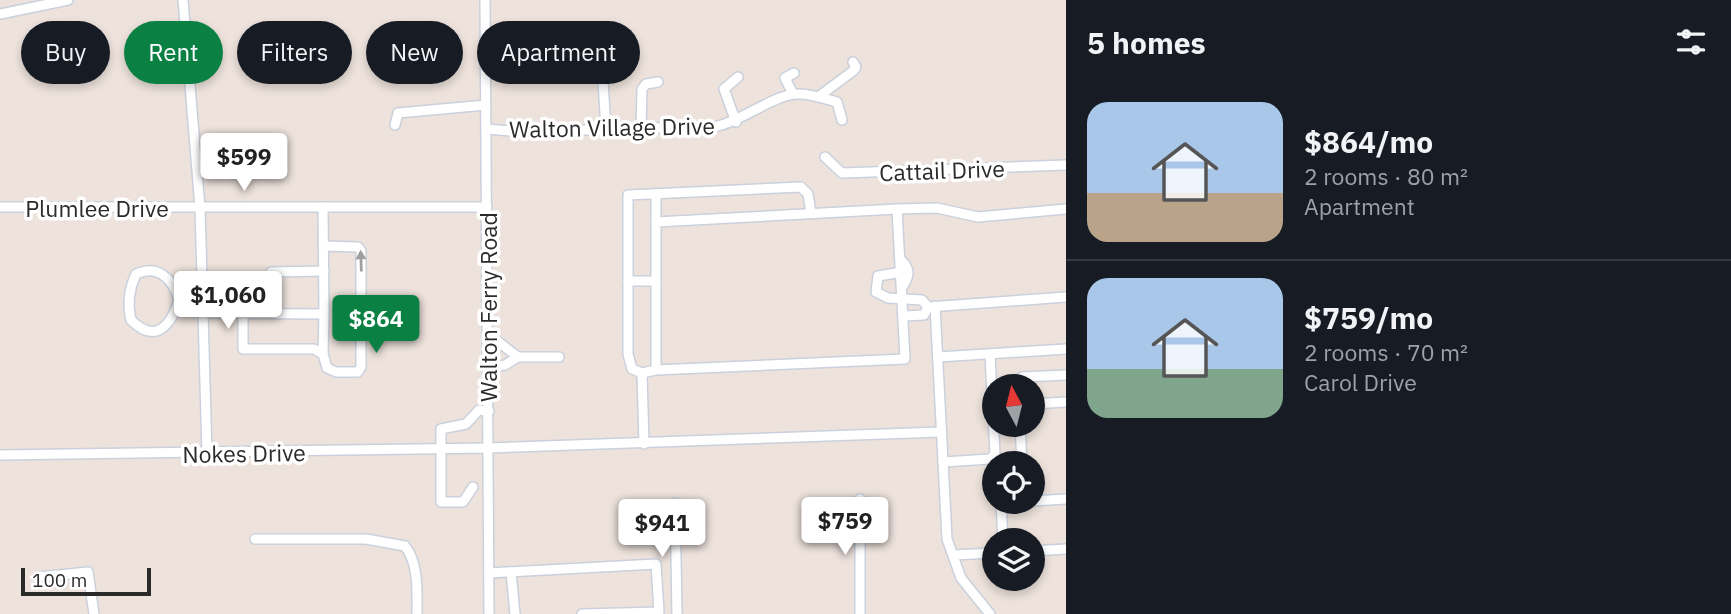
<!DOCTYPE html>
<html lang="en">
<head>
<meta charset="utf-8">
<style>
	:root { --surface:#171b24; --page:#242831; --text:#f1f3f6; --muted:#9ea1a6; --line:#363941; --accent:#0b8043 }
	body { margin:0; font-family:"IBM Plex Sans",sans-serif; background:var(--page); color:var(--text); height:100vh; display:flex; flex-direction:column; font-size:26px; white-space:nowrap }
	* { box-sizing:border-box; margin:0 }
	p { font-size:23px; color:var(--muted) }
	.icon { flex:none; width:38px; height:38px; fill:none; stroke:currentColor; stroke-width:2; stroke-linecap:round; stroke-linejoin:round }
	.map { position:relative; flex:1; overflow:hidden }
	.panel { display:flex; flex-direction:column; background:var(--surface); width:665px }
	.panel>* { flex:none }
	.banner { position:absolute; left:21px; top:21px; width:665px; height:63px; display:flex; gap:14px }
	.needle { width:46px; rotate:353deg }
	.controls { position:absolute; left:982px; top:374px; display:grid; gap:14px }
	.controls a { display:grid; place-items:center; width:63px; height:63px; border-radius:50%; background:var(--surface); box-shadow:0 4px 10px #0003; font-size:35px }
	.scale { position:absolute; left:21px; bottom:18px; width:130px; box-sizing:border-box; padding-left:7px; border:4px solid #2a2a2a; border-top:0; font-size:19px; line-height:24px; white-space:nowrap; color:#2a2a2a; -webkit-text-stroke:5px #fff; paint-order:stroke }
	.price { position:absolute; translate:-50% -60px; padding:0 16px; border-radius:7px; background:#fff; color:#222; font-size:23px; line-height:46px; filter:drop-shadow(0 2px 4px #0008) }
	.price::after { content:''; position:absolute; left:50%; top:42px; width:21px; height:16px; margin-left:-10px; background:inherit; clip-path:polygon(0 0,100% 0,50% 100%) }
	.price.current { background:var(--accent); color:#fff }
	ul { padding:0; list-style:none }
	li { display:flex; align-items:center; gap:21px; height:175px; padding:0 21px }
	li+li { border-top:2px solid var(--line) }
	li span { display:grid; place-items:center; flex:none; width:196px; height:140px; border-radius:21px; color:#555 }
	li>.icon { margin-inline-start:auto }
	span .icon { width:84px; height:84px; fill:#fffc; stroke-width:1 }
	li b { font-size:30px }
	h2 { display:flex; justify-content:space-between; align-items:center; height:84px; padding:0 21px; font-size:30px }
	.pill { padding:0 24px; border-radius:32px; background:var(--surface); box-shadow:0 4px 10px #0003; font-size:24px; line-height:63px }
	.pill.current { background:var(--accent); color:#fff }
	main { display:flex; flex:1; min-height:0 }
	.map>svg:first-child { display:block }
</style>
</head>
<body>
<main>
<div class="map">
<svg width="1066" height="614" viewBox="0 0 1066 614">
	<rect width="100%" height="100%" fill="#ede2dc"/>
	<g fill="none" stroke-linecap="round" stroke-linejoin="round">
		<g stroke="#cad1dc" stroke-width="12">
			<g id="minor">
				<polyline points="183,0 200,208 207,454"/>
				<polyline points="485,0 489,614"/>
				<polyline points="0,14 68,0"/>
				<polyline points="603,81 606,130"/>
				<polyline points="793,94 785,78 794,73"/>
				<polyline points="818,97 853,71 856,67 853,62"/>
				<polyline points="736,122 724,89 738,77"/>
				<polyline points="395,125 398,113 486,105"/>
				<path d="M487,129L522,132L718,126C744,120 776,93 799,94C812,94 825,99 837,102L842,120"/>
				<polyline points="641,130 642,89 646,84 658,82"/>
				<polyline points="825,157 842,173 1066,165"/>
				<polyline points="656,194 656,222"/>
				<polyline points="0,207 487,207"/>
				<polyline points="897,209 937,208 978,217 1066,209"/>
				<path d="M901,260C910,269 910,275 903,286"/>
				<polyline points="271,272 324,271"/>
				<polyline points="902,272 878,276 876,292 888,298 922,300 928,307 1066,297"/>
				<polyline points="628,281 656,281"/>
				<path d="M179,300C171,325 156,345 131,320C127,304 129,289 136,274C158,264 173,279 179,300H203"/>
				<polyline points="935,306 947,539 961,578 990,614"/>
				<polyline points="203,313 321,314 324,312 323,207"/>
				<polyline points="243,313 243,349 314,349 323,354 327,368 336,372 358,372 361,367 361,251 358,247 323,246"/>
				<polyline points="904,316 924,315 928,307"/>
				<polyline points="488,334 518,357"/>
				<polyline points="323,354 324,312"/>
				<polyline points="938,357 1066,349"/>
				<polyline points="489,367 505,365 518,357 559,357"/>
				<polyline points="642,373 632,369 628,354 628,195 801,187 808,194 811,213"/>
				<polyline points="1018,387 1017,380 1022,377 1066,375"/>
				<polyline points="1032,404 1066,402"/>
				<polyline points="1020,425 1022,464"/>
				<polyline points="644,444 642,373 656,370 656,222 897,209 905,359 656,370"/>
				<polyline points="0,455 489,448 941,432"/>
				<polyline points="943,462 990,459 995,454 990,354"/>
				<polyline points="473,487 463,502 441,502 441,429 466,424 479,410 489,411"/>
				<polyline points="1032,501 1066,499"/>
				<polyline points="1001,502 1003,541"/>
				<polyline points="675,503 677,614"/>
				<path d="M255,539H366L405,546C419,564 417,592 417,614"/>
				<polyline points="1032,551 1066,549"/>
				<polyline points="953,555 994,553"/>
				<polyline points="511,572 515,614"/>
				<polyline points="489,573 656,564 659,612 582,614"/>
				<polyline points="39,577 88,572 94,614"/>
				<polyline points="860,614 860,499"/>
			</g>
		</g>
		<use href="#minor" stroke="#fff" stroke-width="9"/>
	</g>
	<defs><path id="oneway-solid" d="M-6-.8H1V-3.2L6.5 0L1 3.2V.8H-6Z" transform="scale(1.75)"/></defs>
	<use fill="#9f9f9f" href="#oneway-solid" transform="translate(361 261) rotate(-92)"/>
	<g text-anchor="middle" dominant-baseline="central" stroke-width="7" stroke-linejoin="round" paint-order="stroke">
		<g font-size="23" fill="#2a2a2a" stroke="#fff">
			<text transform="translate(612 127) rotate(-1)">Walton Village Drive</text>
			<text transform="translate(942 170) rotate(-2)">Cattail Drive</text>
			<text x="97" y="208">Plumlee Drive</text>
			<text transform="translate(488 307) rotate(-90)">Walton Ferry Road</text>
			<text transform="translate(244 453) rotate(-1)">Nokes Drive</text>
		</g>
	</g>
</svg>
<div class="controls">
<a><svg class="needle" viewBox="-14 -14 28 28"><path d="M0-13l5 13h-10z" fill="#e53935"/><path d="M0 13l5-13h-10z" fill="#9ea1a6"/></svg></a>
<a><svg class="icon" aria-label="locate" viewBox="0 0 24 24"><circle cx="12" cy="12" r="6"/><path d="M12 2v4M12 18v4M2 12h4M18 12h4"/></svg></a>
<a><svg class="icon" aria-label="layers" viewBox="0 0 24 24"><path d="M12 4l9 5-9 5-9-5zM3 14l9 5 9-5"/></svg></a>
</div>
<div class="scale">100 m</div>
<b class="price" style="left:244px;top:193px">$599</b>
<b class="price" style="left:228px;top:331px">$1,060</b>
<b class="price current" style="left:376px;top:355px">$864</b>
<b class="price" style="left:845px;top:557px">$759</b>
<b class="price" style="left:662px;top:559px">$941</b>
<div class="banner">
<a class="pill">Buy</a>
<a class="pill current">Rent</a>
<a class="pill">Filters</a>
<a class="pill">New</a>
<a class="pill">Apartment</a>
</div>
</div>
<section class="panel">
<h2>5 homes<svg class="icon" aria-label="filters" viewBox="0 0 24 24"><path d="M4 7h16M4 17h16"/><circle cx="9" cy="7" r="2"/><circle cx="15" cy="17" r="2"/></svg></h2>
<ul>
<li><span style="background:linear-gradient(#a9c7e8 65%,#b9a48a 0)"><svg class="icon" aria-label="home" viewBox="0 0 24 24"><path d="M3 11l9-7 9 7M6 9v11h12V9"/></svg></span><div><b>$864/mo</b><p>2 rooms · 80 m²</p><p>Apartment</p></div></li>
<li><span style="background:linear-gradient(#a9c7e8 65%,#7fa58c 0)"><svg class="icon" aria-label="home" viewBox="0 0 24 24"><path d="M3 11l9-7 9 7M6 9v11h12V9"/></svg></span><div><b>$759/mo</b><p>2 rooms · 70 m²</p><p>Carol Drive</p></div></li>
</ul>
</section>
</main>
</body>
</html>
